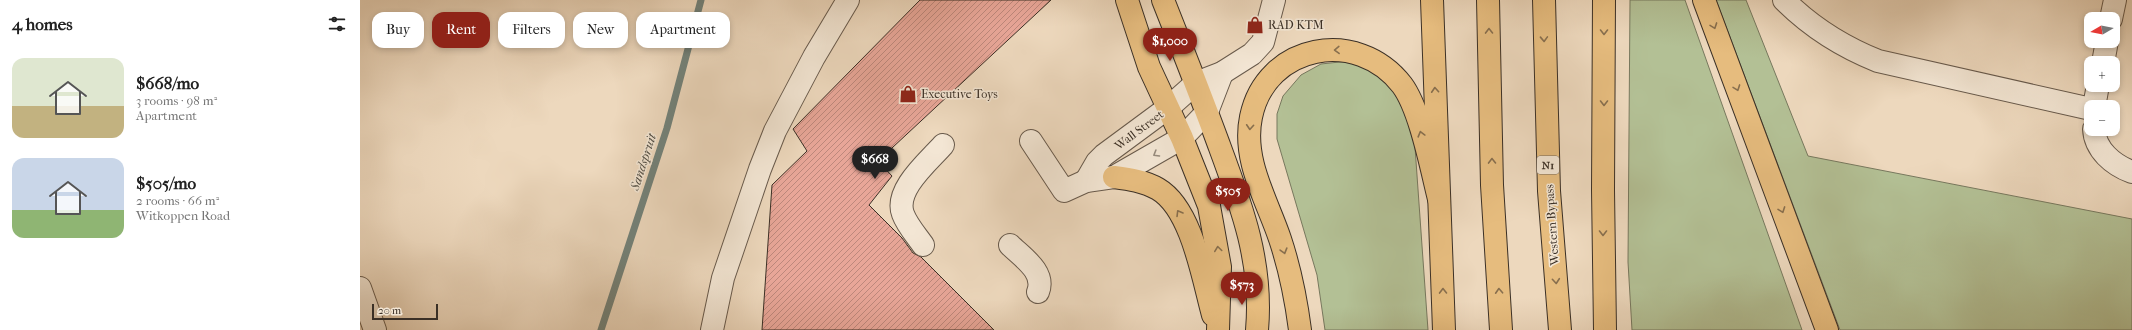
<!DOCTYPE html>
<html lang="en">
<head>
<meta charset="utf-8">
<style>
	:root { --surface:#fff; --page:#f6f6f6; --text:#222; --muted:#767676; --accent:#8f2418 }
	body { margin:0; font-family:"IM FELL French Canon",serif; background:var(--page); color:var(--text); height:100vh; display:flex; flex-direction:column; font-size:15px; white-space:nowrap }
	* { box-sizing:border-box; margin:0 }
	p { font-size:13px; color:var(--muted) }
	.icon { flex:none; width:22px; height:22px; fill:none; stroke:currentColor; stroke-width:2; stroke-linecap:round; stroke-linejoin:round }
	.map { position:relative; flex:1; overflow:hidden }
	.drawer { display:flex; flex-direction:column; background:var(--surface); width:360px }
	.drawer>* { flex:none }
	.hud { position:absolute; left:12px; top:12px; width:380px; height:36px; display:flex; gap:8px }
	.needle { width:26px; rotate:260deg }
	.fabs { position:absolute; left:1724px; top:12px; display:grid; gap:8px }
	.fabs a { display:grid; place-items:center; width:36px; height:36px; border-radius:8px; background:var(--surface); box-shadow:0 2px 6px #0003; font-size:20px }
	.scale { position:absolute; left:12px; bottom:10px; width:66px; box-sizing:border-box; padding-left:4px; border:2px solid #3b3026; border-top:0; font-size:11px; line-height:14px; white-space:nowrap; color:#3b3026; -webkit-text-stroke:3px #f3e6d4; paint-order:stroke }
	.price { position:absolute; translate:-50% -34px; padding:0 9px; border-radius:14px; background:var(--accent); color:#fff; font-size:13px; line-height:26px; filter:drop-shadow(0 1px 2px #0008) }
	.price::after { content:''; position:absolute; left:50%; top:24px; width:12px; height:9px; margin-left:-6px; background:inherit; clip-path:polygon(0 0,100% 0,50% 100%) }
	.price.active { background:#222; color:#fff }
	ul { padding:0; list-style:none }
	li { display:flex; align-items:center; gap:12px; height:100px; padding:0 12px }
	li span { display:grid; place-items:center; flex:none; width:112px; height:80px; border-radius:12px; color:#555 }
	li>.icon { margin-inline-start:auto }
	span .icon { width:48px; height:48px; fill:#fffc; stroke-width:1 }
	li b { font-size:17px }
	h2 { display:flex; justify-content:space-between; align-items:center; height:48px; padding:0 12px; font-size:17px }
	.tag { padding:0 14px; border-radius:12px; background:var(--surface); box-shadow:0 2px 6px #0003; font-size:14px; line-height:36px }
	.tag.active { background:var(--accent); color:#fff }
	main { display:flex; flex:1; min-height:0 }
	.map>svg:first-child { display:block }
</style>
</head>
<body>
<main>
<section class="drawer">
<h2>4 homes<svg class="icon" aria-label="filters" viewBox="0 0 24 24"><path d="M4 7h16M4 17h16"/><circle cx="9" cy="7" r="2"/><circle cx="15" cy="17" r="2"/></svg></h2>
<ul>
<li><span style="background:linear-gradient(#dfe7d0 60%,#c2b280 0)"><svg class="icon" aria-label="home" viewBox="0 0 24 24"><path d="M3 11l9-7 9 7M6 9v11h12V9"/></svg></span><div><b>$668/mo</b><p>3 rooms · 98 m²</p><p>Apartment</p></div></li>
<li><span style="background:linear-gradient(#c9d6e8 65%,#8fb573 0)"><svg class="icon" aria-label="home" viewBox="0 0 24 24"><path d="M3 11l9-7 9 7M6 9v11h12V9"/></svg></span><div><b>$505/mo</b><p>2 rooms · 66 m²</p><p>Witkoppen Road</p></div></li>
</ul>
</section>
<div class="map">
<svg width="1772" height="330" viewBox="0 0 1772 330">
	<defs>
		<pattern id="building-hatch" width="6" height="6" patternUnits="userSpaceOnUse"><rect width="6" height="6" fill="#e8a698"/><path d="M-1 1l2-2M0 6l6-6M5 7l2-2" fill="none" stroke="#bd887c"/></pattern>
	</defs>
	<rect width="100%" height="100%" fill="#edd8bd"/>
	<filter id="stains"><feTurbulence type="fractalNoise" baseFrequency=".005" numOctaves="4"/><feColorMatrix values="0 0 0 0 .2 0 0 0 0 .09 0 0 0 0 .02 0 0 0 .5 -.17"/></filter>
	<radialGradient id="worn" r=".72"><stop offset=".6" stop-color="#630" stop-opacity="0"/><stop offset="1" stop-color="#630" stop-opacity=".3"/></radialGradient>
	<g fill="#b3c095" stroke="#77785e">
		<polygon points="1270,0 1325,0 1442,330 1272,330 1268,262"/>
		<polygon points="1356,0 1386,0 1448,156 1772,219 1772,330 1480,330"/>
		<polygon points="998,60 1037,85 1054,133 1068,330 965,330 957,275 917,139 917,114 923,96 941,75 961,64"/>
	</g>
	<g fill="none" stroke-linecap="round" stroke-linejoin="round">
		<polyline stroke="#73827a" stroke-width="7" points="241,330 307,128 341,0"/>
	</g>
	<polygon fill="url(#building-hatch)" stroke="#3b3026" points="560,0 691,0 518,161 532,176 509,205 542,238 553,253 561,257 634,330 402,330 412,185 447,151 433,129"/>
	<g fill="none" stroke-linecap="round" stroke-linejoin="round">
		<g stroke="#685a4c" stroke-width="24">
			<g id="minor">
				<path d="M1424,0C1451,27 1483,47 1518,61L1731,109"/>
				<polyline points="1751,19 1755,0"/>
				<polyline points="1743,63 1747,41"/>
				<polyline points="1734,107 1738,85"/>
				<path d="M1734,129C1735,150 1753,165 1772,172"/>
				<polyline points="671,141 704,191 726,181 754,177 822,138 847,112 862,73"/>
				<polyline points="726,181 737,162 744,155 809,107 836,83 862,73 892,54 903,42 914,0"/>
				<path d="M563,245C556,235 547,225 543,214C534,190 568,162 583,145"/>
				<path d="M650,245C662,257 686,272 678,292"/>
				<polyline points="0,288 15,330"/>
				<polyline points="352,330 363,278 400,169 415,131 454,57 488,0"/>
			</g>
		</g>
		<g stroke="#3b3026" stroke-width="24">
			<g id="major">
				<polyline points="767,0 789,67 822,138 849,206 860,267 858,330"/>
				<path d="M803,0C822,48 841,96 859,145C882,207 903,263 897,330"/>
				<path d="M754,177C769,179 784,181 798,189C832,209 843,279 853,315"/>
			</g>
		</g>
		<g stroke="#3b3026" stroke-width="24">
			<g id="highway">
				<polyline points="1072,0 1084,330"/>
				<polyline points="1128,0 1132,185 1141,330"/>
				<polyline points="1184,0 1189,191 1200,330"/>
				<polyline points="1244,0 1243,190 1245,330"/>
				<polyline points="1344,0 1467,330"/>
				<path d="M940,330C936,299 930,269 920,239C907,200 882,160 891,117C906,44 997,27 1042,85C1060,109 1071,167 1079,199"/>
			</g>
		</g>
		<use href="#minor" stroke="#f3e6d4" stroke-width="22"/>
		<use href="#major" stroke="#e6bc7e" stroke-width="22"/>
		<use href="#highway" stroke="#e6bc7e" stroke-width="22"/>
	</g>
	<defs><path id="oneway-chevron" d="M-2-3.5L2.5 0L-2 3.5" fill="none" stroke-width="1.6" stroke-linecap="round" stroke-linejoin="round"/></defs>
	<g stroke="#886f4e">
		<use href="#oneway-chevron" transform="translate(1354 26) rotate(70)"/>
		<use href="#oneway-chevron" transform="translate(1129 31) rotate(-91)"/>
		<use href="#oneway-chevron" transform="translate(1244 32) rotate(90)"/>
		<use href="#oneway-chevron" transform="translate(1184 39) rotate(88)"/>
		<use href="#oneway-chevron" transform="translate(977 50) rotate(178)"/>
		<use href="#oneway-chevron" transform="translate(1377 88) rotate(70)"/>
		<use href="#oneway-chevron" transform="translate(1075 90) rotate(-94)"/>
		<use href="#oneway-chevron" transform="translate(1244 103) rotate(90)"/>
		<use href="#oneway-chevron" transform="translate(890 127) rotate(94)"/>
		<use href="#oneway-chevron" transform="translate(1061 134) rotate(-105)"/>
		<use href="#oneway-chevron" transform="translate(1132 161) rotate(-91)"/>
		<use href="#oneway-chevron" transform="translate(1422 210) rotate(70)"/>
		<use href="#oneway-chevron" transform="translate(819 213) rotate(-121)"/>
		<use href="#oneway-chevron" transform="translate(1243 233) rotate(90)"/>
		<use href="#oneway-chevron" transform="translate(858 249) rotate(-98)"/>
		<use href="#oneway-chevron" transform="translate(924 251) rotate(74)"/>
		<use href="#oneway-chevron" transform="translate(1196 281) rotate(85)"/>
		<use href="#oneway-chevron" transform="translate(1083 291) rotate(-91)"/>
		<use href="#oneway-chevron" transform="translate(1139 291) rotate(-93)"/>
	</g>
	<use stroke="#978b7d" href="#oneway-chevron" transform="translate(796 154) rotate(149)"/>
	<defs>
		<g id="shop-bare" transform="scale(1.38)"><path d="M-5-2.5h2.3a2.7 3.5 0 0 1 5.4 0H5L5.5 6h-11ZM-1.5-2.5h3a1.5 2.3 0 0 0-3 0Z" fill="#8f2418" stroke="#f3e6d4" stroke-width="2.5" paint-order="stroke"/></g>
	</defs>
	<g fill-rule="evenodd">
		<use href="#shop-bare" x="895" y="25"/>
		<use href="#shop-bare" x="548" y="94"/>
	</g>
	<g text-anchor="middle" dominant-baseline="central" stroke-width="3" stroke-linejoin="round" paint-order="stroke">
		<rect fill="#f3e6d4" stroke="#72675a" stroke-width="1" x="1177" y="156" width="22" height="18" rx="3"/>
		<g font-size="11" font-weight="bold" fill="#3b3026">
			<text x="1188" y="165">N1</text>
		</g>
		<g font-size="12" fill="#3b3026" stroke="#f3e6d4" text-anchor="start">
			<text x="908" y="25">RAD KTM</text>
			<text x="561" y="94">Executive Toys</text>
		</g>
		<g font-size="12" fill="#3b3026" stroke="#f3e6d4">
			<text transform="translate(779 130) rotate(-37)">Wall Street</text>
			<text transform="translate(1192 225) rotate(-94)">Western Bypass</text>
		</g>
		<g font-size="13" font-style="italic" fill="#4e4b42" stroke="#f3e6d4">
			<text transform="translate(283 162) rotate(-72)">Sandspruit</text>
		</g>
	</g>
	<rect width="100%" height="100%" filter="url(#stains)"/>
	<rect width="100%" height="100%" fill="url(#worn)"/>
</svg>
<div class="fabs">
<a><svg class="needle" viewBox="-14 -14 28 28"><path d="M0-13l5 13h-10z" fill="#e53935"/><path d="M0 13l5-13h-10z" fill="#767676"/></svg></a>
<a>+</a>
<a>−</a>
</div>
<div class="scale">20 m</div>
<b class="price" style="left:810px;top:62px">$1,000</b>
<b class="price active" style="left:515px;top:180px">$668</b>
<b class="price" style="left:868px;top:212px">$505</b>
<b class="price" style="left:882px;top:306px">$573</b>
<div class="hud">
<a class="tag">Buy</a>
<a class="tag active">Rent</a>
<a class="tag">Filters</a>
<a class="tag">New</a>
<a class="tag">Apartment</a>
</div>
</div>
</main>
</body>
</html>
